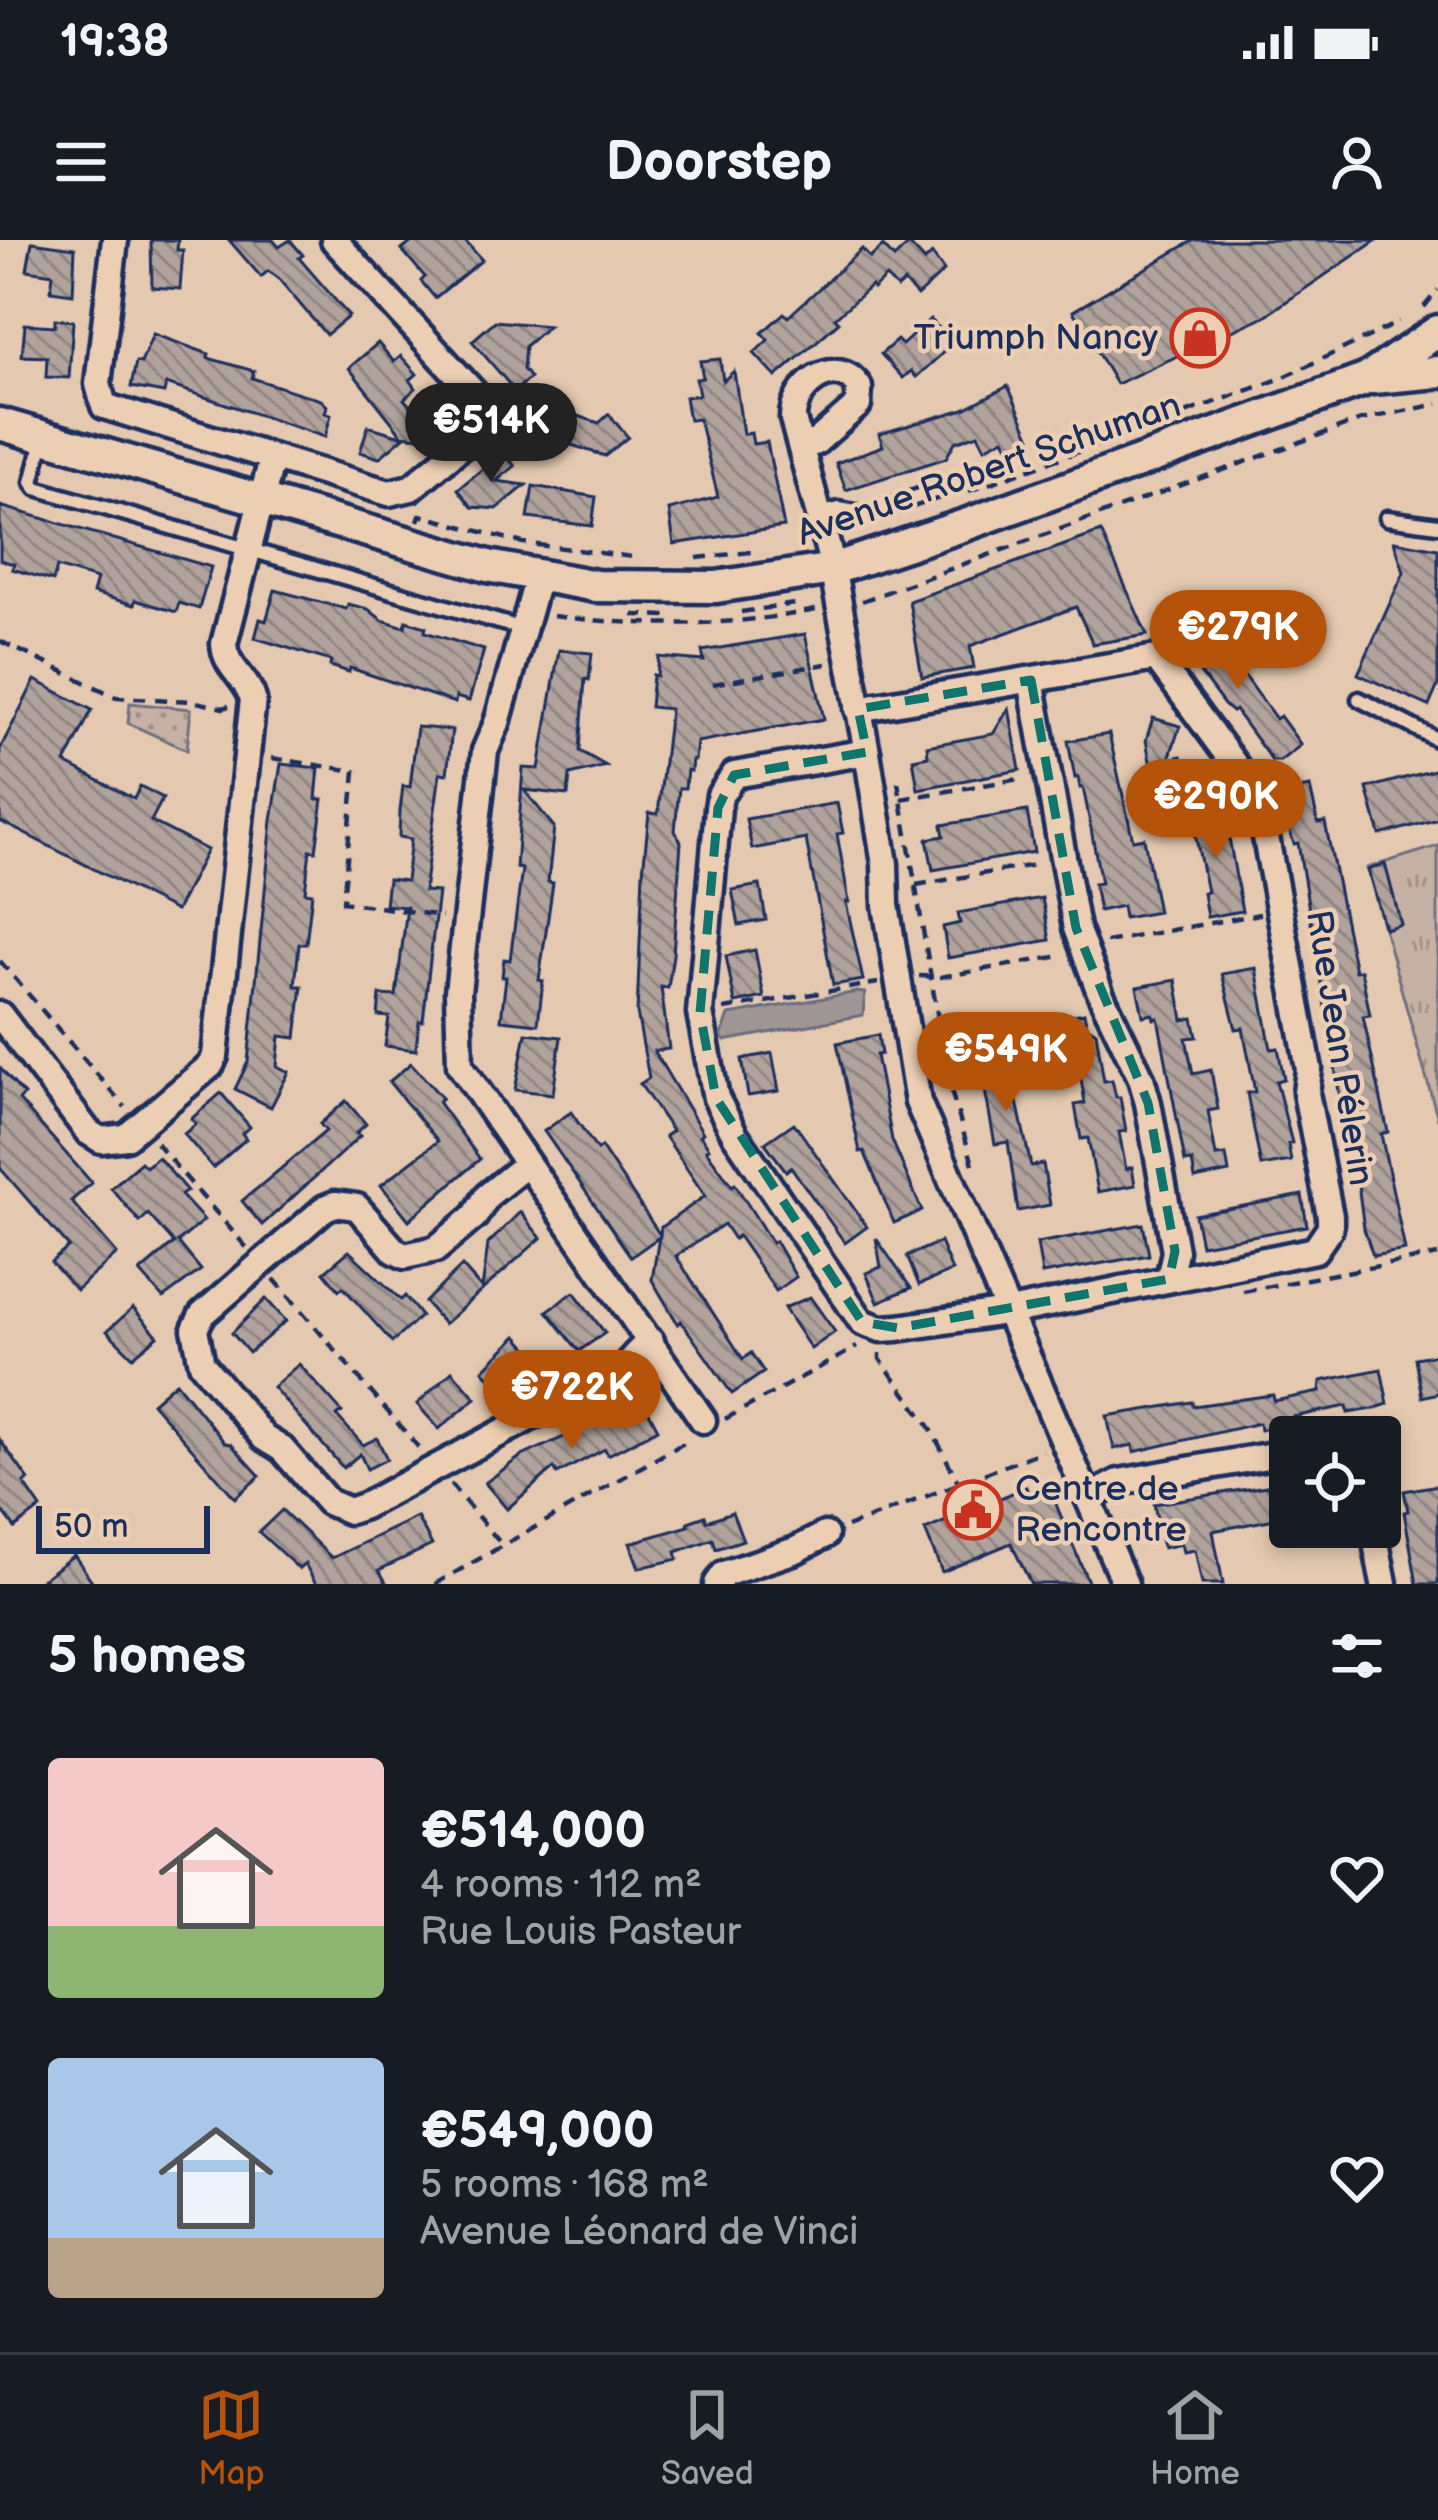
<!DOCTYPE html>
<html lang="en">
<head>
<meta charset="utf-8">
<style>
	:root { --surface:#171b24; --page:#242831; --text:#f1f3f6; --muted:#9ea1a6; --line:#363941; --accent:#b45309 }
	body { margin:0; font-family:"Balsamiq Sans",sans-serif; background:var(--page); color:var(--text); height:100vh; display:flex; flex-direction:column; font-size:45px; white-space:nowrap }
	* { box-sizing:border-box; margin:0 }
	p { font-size:39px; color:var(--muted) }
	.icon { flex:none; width:66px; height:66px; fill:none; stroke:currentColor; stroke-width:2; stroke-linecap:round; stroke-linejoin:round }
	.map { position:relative; height:1344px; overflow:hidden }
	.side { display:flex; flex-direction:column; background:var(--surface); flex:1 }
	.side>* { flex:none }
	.controls { position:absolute; left:1269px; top:1176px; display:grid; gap:24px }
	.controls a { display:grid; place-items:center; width:132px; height:132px; border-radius:12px; background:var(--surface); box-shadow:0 6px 18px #0003; font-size:60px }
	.scale { position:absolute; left:36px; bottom:30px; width:174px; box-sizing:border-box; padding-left:12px; border:6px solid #1b2f5e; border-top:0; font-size:33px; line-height:42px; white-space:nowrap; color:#1b2f5e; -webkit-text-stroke:9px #eccfb3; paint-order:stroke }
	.price { position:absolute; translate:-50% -102px; padding:0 27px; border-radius:42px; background:var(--accent); color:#fff; font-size:39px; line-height:78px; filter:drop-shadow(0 3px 6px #0008) }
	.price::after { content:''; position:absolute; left:50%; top:72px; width:36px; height:27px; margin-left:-18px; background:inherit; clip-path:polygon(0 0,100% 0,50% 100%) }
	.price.active { background:#222; color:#fff }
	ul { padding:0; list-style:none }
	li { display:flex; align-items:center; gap:36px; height:300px; padding:0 48px }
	li span { display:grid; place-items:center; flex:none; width:336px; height:240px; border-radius:12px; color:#555 }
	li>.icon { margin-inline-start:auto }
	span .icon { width:144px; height:144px; fill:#fffc; stroke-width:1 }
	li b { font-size:51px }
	h2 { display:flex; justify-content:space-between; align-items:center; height:144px; padding:0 48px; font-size:51px }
	.status { display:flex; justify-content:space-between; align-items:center; height:84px; padding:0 60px; background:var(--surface); direction:ltr }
	.status svg { height:33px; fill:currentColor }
	header { display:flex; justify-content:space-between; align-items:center; height:156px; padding:0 48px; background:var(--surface); font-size:54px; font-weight:800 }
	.menu { display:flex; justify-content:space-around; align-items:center; height:168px; border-top:3px solid var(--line); background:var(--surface); font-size:33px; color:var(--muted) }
	.menu a { display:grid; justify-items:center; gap:6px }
	.menu .active { color:var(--accent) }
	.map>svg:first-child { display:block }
</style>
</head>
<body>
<div class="status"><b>19:38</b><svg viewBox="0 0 49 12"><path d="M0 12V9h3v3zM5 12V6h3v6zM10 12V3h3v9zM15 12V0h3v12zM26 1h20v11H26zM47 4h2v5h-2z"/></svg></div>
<header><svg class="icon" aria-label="menu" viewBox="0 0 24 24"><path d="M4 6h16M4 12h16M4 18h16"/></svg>Doorstep<svg class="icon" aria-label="person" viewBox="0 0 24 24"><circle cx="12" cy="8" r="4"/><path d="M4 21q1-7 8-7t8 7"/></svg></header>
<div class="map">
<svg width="1438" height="1344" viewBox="0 0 1438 1344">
	<defs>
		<pattern id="grass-tufts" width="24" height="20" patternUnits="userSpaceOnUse" patternTransform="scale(3)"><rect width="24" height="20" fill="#c6b2a4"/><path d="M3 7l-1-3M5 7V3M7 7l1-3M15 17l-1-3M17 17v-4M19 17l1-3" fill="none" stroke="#a09189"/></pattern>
		<pattern id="park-dots" width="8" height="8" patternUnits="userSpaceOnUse" patternTransform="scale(3)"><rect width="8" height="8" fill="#c6b2a4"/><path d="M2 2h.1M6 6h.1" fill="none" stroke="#a09189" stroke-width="1.8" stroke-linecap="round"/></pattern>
		<pattern id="building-back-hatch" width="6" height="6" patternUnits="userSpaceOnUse" patternTransform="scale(3)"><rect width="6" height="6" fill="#b1a39b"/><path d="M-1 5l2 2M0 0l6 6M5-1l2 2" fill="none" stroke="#8f8582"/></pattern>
	</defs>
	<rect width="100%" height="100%" fill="#e4c9b0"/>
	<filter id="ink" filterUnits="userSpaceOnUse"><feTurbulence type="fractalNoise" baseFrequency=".00833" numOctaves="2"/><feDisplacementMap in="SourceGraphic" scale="24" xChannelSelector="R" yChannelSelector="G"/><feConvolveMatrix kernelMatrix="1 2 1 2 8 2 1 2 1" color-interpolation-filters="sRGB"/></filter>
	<g filter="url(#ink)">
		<polygon fill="url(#grass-tufts)" stroke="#707081" stroke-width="3" points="1438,606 1438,879 1367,628"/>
		<polygon fill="url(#park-dots)" stroke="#707081" stroke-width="3" points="130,463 191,469 187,510 128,483"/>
		<polygon fill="#9f9595" stroke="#6a6c7f" stroke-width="3" points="857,752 865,753 863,775 725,801 721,797 729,775"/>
		<g fill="url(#building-back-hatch)" stroke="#1b2f5e" stroke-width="3">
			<polygon points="151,0 178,0 177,10 183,10 180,49 152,47"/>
			<polygon points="229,0 273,0 279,7 290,0 303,15 299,18 349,76 326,95 277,37 268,31 261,37"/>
			<polygon points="414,0 464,0 482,20 435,58 421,41 425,37 402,10"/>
			<polygon points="1194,0 1377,0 1265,76 1116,144 1073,71"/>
			<polygon points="32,2 75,8 73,54 51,51 53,34 27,30"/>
			<polygon points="909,4 925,21 932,14 944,31 917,56 904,42 897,48 886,37 873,49 871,46 835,78 839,82 776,137 754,113 768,100 762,93 784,73 788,77 862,9 870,18 883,6 894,18"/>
			<polygon points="55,79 73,81 69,138 46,137 47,117 22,116 25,84 55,86"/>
			<polygon points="930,79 953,104 916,137 911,131 903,138 881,114 897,100 902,105"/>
			<polygon points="495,81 548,86 525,106 523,129 530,138 515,151 472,101"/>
			<polygon points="153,94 209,114 208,118 254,131 252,138 321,160 327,166 325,173 331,175 325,197 166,144 164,153 131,147 136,122 141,123"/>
			<polygon points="378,103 394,122 401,116 417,134 410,140 416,148 404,159 426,184 419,197 402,195 349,128"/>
			<polygon points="720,119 723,141 734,131 743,194 751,193 753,204 767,202 784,287 674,304 669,270 718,257 699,179 689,180 685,157 699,155 696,139 703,138 700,121"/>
			<polygon points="1008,146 1032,200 1011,211 1004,198 985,208 978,194 955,202 946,218 846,250 836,223 883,206 879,194 964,169"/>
			<polygon points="556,163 563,171 599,183 609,174 628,197 605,216 553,199 536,180"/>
			<polygon points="368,186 404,197 379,218 360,212"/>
			<polygon points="503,212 515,226 496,241 526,245 497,269 472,267 458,249"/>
			<polygon points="533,246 596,257 592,286 528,278"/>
			<polygon points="0,266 211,327 199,369 179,363 176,372 135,360 134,365 93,353 97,339 57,327 53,341 12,329 14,324 0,320"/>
			<polygon points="1101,292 1147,395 1093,404 1076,367 970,406 974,428 922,437 909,361"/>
			<polygon points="1394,301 1438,309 1438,445 1429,466 1358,434 1404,332"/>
			<polygon points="275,350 346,369 348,364 368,369 382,380 405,387 406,381 426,387 425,392 484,410 469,461 456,457 455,463 350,428 349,432 330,426 331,421 255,398 260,379 266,381"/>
			<polygon points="1196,388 1204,399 1219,388 1234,409 1231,411 1237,419 1234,421 1276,479 1280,476 1301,505 1280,521 1272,521 1235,470 1232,472 1224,465 1177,402"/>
			<polygon points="805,394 824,479 697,502 695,520 692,520 691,531 687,530 685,548 679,548 675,591 681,602 673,715 668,748 661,747 669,809 654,811 703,893 700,895 709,908 706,910 732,946 735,944 772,1003 775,1001 796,1037 776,1051 738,996 734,999 724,984 676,1016 743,1119 751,1113 764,1132 732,1154 681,1081 678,1084 652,1040 659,997 631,1017 544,891 571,872 597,910 601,907 660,995 661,987 705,956 665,896 672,891 640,844 649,838 637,773 643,632 649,573 658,574 670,469 650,467 653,435 657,436 659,417 704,421 702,411"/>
			<polygon points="559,410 592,413 589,440 585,439 580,511 606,526 570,535 568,555 524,550 554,587 548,642 553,643 539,740 543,741 538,784 501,780 506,737 502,737 504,719 510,720 522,629 516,628 523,528 539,529"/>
			<polygon points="35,440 92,470 65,523 134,559 140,546 163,558 151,581 207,610 176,671 0,581 0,509"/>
			<polygon points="1009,468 1020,530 918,549 913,519 928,516 927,506 993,494"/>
			<polygon points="1153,478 1180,486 1169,519 1181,516 1186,545 1159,549 1157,558 1146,500"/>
			<polygon points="417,487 452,490 447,534 440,533 424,651 438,652 423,781 419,781 416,810 385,806 389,777 378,776 380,755 396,756 407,667 385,665 388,639 406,641 411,599 399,597 400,571 403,546 410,547"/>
			<polygon points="1109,494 1133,600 1144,598 1158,672 1124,678 1122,666 1099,671 1094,644 1101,643 1086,562 1083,548 1080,548 1078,537 1075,538 1068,501"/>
			<polygon points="281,524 319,528 316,559 323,559 316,611 310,610 305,652 312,653 306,704 299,704 295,746 302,746 296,798 280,796 277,826 289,832 271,867 235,849 248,822 272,580"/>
			<polygon points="1438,529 1438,579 1380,595 1367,548"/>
			<polygon points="1310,547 1318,583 1325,582 1355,731 1361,730 1370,775 1363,776 1388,892 1381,894 1405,1010 1373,1016 1364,989 1352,899 1339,852 1298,603 1294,604 1277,553"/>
			<polygon points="837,563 843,593 837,594 849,662 846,662 863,740 833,745 806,599 752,609 746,579"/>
			<polygon points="1219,563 1221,576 1225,575 1242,671 1207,677 1203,653 1207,652 1190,569"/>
			<polygon points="1027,571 1034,612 933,630 927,599 944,596 942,585"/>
			<polygon points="1385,624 1401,684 1385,689 1368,630"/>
			<polygon points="760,645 766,680 739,685 732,650"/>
			<polygon points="1042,658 1050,700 948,718 943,687 960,683 958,673"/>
			<polygon points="755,710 764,757 735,763 726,716"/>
			<polygon points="1256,728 1271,809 1278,808 1284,839 1276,841 1292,903 1288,904 1291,921 1261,926 1247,853 1255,852 1243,788 1236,789 1222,734"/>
			<polygon points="1176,740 1183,780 1193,778 1197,797 1186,798 1193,834 1211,830 1218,869 1208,871 1216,916 1226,915 1229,932 1195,939 1192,921 1185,922 1158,778 1154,779 1153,774 1143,776 1137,747"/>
			<polygon points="1084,773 1087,786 1096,792 1104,841 1112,840 1116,857 1120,857 1126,891 1119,892 1126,929 1132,927 1135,945 1098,952 1088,898 1081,899 1075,865 1085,863 1079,827 1061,830 1057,808 1053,809 1047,780"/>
			<polygon points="1001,788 1031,926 1043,924 1050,965 1018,971 1008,902 995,904 984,845 978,846 974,829 968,830 961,796"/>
			<polygon points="526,793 561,797 553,854 515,850"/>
			<polygon points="878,795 881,814 876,815 892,900 922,971 894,983 864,911 860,912 837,803"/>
			<polygon points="772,813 779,851 748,856 742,819"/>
			<polygon points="411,823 442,858 438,862 480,919 409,980 381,945 438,901 389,842"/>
			<polygon points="0,828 24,855 19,860 92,943 71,961 117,1014 76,1050 51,1022 69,1007 0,928"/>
			<polygon points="221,853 250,887 242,893 246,899 213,928 184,894 196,884 191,879"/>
			<polygon points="346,861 366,884 356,893 360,896 262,985 242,961 326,891 320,884"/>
			<polygon points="794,883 867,987 845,1003 791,927 786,931 765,903"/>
			<polygon points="158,917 187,951 181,955 204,980 178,1002 201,1030 163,1058 140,1032 174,1003 148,974 140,982 111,948 141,922 146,927"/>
			<polygon points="1302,955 1307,986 1201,1005 1195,975"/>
			<polygon points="520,972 541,998 444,1084 425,1062 462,1026 482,1049 488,1004"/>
			<polygon points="1143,984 1149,1015 1042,1034 1037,1003"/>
			<polygon points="876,998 911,1048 878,1062 866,1033 881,1027"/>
			<polygon points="940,1002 952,1031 919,1045 907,1016"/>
			<polygon points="349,1011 401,1060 405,1056 421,1076 392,1102 343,1047 339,1050 324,1032"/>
			<polygon points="574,1052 605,1093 579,1111 547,1071"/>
			<polygon points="810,1057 835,1092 811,1109 784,1068"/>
			<polygon points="266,1059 286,1081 249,1113 232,1093"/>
			<polygon points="133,1068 158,1096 133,1117 107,1091"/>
			<polygon points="517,1096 538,1120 504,1154 483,1130"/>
			<polygon points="1438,1114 1438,1153 1422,1157 1415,1118"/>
			<polygon points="299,1124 342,1172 337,1176 363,1205 377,1198 387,1219 367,1229 360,1214 343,1228 273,1147"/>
			<polygon points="1381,1129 1388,1164 1373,1169 1348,1173 1347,1166 1293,1177 1295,1183 1260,1190 1259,1183 1134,1212 1133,1205 1114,1209 1107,1176 1192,1162 1193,1166 1273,1155 1274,1161 1320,1152 1321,1141"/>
			<polygon points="452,1131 476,1158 439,1189 417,1164"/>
			<polygon points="176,1142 225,1203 231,1204 260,1236 235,1258 152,1163"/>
			<polygon points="643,1161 658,1189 608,1215 605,1209 557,1234 554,1228 507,1269 485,1243 520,1217"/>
			<polygon points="0,1200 29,1240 24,1243 41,1268 15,1288 0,1268"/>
			<polygon points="1279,1244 1285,1277 1213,1291 1223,1344 1202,1344 1195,1310 1183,1312 1181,1304 1163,1308 1154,1264"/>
			<polygon points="1048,1245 1089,1344 1031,1344 1011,1303 942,1332 925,1290 1026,1247 1028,1253"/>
			<polygon points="1438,1245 1438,1344 1417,1344 1404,1272 1408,1271 1404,1251"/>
			<polygon points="282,1270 332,1318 417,1277 432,1305 379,1330 387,1344 316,1344 305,1324 299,1329 259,1292"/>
			<polygon points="732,1272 743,1300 716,1309 713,1299 676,1312 678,1319 639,1328 630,1303 689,1286 688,1282 705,1276 707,1281"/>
			<polygon points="74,1315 94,1344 36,1344"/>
		</g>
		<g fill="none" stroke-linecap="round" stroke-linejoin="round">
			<g stroke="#1b2f5e" stroke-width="21">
				<g id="service">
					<polyline points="44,197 32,242 36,248 523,389"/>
					<polyline points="819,274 839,269 867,274 955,244"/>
					<polyline points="1387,278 1438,285"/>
					<polyline points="1359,459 1438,500"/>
				</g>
			</g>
			<g stroke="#1b2f5e" stroke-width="33">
				<g id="minor">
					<polyline points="115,0 98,144 104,166 389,253 411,248 471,198 483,170 475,154 334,0"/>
					<path d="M802,203H815L858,165L859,147C836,113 792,146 793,179L830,316L867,512L885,624L886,665L918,862L1125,1344"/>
					<polyline points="538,337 497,483 485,511 458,752 460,825 703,1180"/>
					<polyline points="1031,440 1076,688 1101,755 1141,838 1148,863 1175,1011 1169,1039"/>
					<polyline points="858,469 1156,418 1254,551 1262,576 1309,829 1306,853 1330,976 1330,988 1315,1010 1019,1070 898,1088 881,1089 862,1082 734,893 716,858 700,773 718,568 720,555 734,535 867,512"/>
					<path d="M0,775L88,892L101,900L126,897L211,825L215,816L253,459C247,438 225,427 224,404L272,219"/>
					<path d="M527,924L487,956L475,976L436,1009L405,1016L395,1011L357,967L335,964L325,968L202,1075L195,1089L202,1124L264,1198L282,1209L328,1262L349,1271L364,1266L542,1171C565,1165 598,1153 615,1137C629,1124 634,1112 651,1101"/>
					<polyline points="1088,1258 1119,1242 1290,1212"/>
					<polyline points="1373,1287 1384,1344"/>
					<polyline points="717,1344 724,1334 796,1310 825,1295"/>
				</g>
			</g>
			<g stroke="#1b2f5e" stroke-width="39">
				<g id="tertiary">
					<polyline points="1373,138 1438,132"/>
					<polyline points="0,184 488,326 596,346 716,347 833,329 965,285 1367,139 1438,91"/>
				</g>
			</g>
			<g stroke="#1b2f5e" stroke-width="4.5" stroke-dasharray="12 9" stroke-linecap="butt">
				<polyline points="1424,67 1438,50"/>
				<polyline points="969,251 1282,138 1399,82"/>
				<polyline points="418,281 420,275 523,303 632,317"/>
				<polyline points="697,318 751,312"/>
				<polyline points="862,361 1361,180 1438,164"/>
				<polyline points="741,372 801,363"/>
				<polyline points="633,375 670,376"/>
				<path d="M553,376C642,387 729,387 816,370"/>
				<polyline points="0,401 116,457 192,461 223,468 232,465"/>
				<polyline points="713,444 826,424"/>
				<polyline points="272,518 355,531 343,662 442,676"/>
				<polyline points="898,542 949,844 975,931"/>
				<polyline points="901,559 1025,538"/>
				<polyline points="916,645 1040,624"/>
				<polyline points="1106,702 1260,674"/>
				<polyline points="0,721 125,867"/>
				<polyline points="919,736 940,737 1061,716"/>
				<polyline points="724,769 878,743"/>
				<polyline points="156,903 247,1008"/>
				<polyline points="274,1039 419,1208"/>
				<polyline points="1243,1051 1438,1015"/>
				<polyline points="880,1113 880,1119 930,1187 970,1265"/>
				<polyline points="725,1179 857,1107"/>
				<polyline points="450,1244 503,1306"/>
				<polyline points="847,1287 1043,1211"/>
				<polyline points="435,1344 689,1200"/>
			</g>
			<use href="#service" stroke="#eccfb3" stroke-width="12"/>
			<use href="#minor" stroke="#eccfb3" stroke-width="24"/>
			<use href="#tertiary" stroke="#eccfb3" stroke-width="30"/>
		</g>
	</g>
	<path fill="none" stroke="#0f766e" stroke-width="9" stroke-dasharray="24 15" stroke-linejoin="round" d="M1031,440L1076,688L1148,863L1175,1011L1169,1039L898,1088L862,1082L716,858L700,773L718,568L734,535L867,512L858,469Z"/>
	<defs>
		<g id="shop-ring" transform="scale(3)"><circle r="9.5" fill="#eccfb3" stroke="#c8321e" stroke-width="1.5"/><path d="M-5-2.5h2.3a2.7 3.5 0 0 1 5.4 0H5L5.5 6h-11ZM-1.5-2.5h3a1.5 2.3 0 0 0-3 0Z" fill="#c8321e"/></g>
		<g id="civic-ring" transform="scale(3)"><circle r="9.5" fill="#eccfb3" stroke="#c8321e" stroke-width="1.5"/><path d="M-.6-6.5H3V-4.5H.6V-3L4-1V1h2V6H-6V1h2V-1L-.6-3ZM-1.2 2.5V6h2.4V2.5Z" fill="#c8321e"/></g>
	</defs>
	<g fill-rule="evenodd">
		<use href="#shop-ring" x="1200" y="98"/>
		<use href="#civic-ring" x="973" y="1270"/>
	</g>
	<g text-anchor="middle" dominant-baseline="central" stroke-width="9" stroke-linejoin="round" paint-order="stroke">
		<g font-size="36" fill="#1b2f5e" stroke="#eccfb3" text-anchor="end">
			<text x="1158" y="98">Triumph Nancy</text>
			<text x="1015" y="1249" text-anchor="start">Centre de<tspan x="1015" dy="41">Rencontre</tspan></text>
		</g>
		<g font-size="36" fill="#1b2f5e" stroke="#eccfb3">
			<text transform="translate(989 230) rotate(-19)">Avenue Robert Schuman</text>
			<text transform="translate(1339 808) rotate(81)">Rue Jean Pélerin</text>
		</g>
	</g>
</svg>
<div class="controls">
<a><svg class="icon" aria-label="locate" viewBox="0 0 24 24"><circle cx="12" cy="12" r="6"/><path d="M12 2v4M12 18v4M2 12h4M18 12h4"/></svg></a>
</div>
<div class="scale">50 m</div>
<b class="price active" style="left:491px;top:245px">€514K</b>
<b class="price" style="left:1238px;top:452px">€279K</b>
<b class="price" style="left:1216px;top:621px">€290K</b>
<b class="price" style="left:1006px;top:874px">€549K</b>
<b class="price" style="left:572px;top:1212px">€722K</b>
</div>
<section class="side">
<h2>5 homes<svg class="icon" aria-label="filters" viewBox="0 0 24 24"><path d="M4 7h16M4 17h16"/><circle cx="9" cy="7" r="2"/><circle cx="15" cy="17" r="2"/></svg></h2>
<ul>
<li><span style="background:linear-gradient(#f6c9c9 70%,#8fb573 0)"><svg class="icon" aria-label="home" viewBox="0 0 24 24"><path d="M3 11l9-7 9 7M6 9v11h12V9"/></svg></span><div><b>€514,000</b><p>4 rooms · 112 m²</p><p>Rue Louis Pasteur</p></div><svg class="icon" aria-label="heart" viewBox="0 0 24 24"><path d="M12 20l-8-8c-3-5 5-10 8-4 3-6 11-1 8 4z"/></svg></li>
<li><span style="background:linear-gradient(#a9c7e8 75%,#b9a48a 0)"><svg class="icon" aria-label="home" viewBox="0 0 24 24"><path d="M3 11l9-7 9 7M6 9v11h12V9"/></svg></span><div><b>€549,000</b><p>5 rooms · 168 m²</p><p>Avenue Léonard de Vinci</p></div><svg class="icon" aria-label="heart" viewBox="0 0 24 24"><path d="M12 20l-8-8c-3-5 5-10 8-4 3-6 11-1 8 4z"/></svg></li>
</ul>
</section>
<nav class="menu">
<a class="active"><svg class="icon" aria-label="map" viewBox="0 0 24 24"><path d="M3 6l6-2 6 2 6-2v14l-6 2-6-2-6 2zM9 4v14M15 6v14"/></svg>Map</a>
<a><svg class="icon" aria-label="saved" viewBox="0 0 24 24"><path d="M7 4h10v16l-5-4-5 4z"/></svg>Saved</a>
<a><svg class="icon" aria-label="home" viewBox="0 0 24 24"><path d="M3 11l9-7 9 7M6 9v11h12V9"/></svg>Home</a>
</nav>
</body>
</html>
